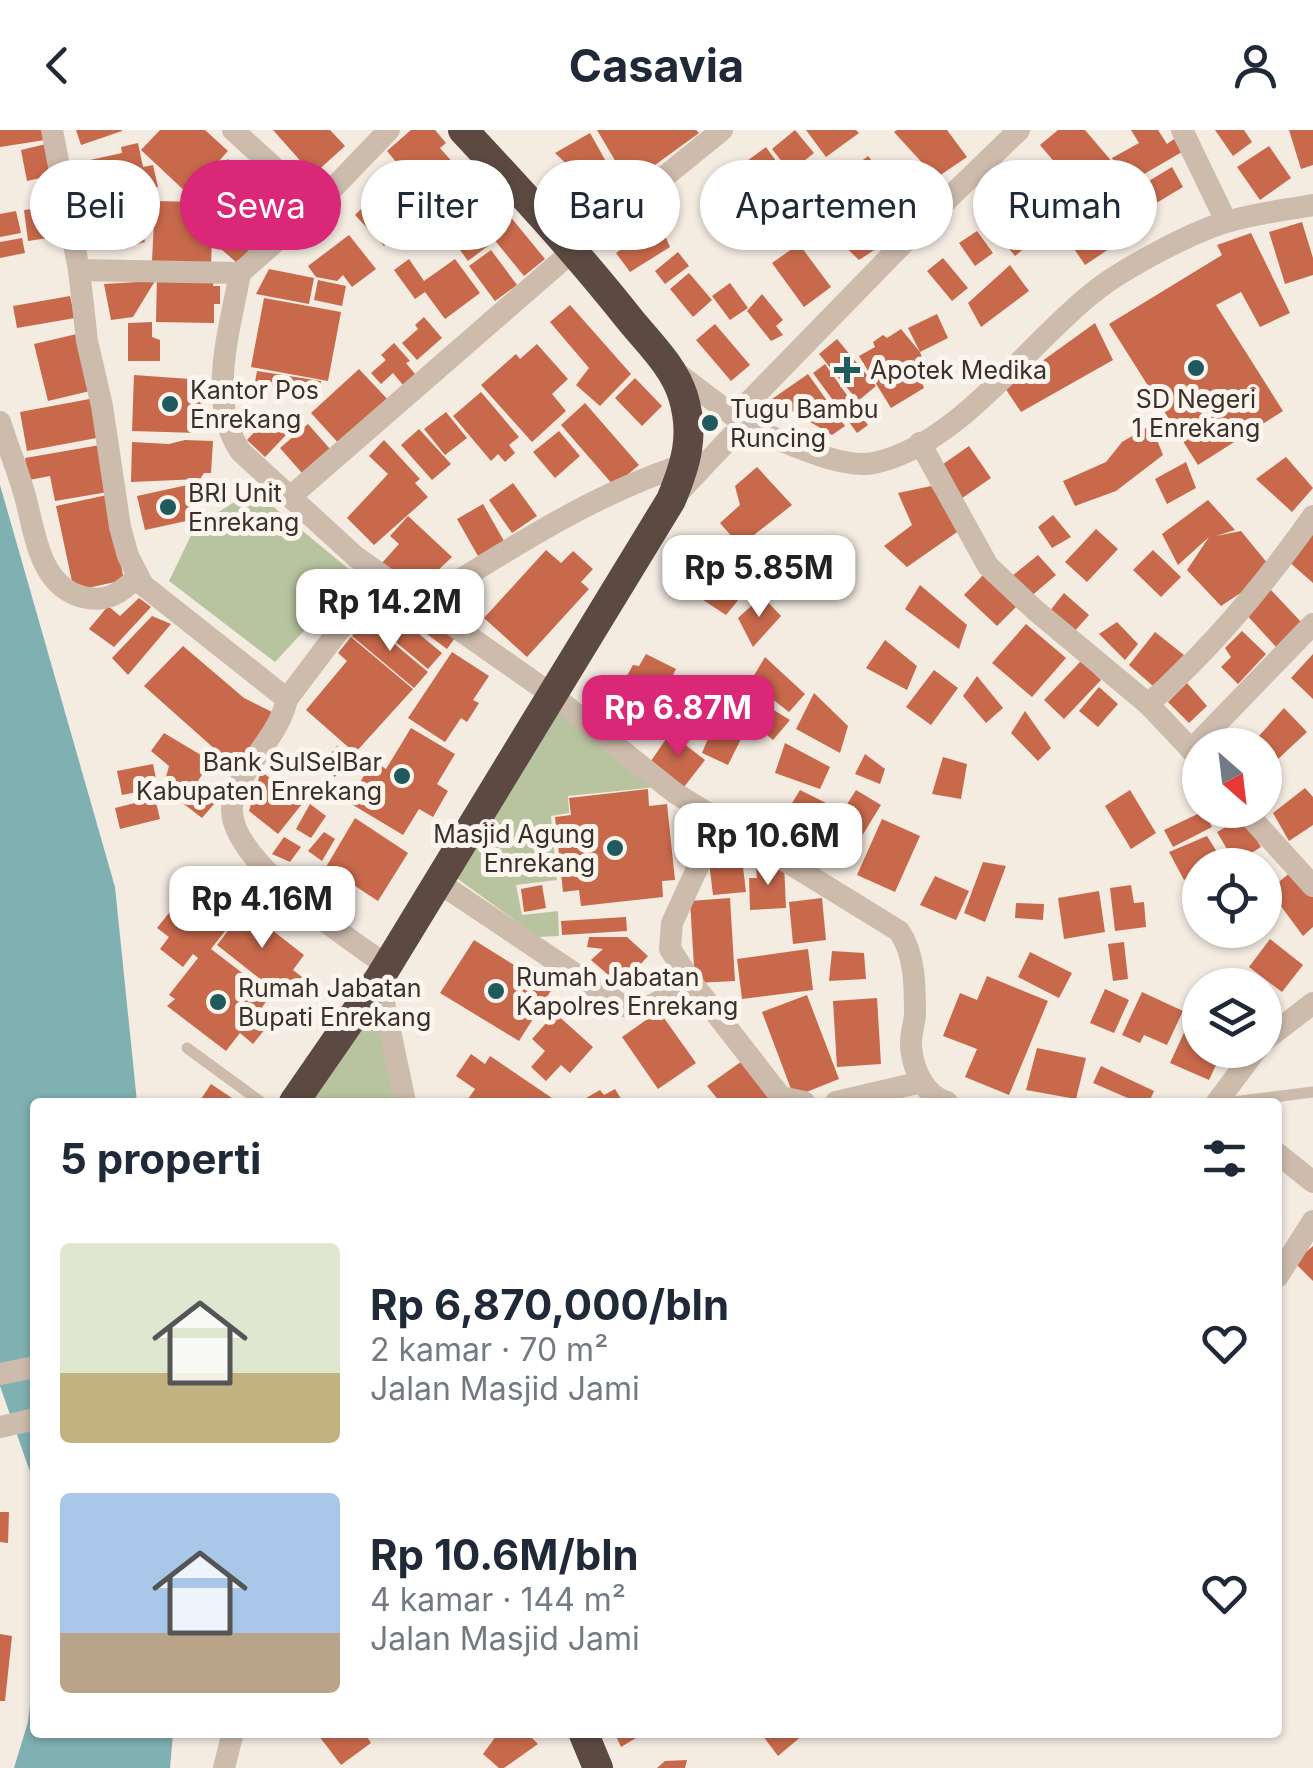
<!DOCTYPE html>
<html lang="id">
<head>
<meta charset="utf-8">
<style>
	:root { --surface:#fff; --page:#f2f2f3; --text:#1f2937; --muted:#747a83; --accent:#db2777 }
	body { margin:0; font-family:Inter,sans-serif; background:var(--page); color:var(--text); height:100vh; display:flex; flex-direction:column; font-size:38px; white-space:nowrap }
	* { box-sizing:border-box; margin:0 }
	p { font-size:32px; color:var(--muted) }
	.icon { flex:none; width:55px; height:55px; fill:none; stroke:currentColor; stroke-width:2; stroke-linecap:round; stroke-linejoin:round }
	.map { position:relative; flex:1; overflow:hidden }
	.sheet { position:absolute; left:30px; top:968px; width:1252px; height:640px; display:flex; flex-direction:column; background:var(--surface); border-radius:10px; box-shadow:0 2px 8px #0004 }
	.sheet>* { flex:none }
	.guide { position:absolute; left:30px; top:30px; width:1255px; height:90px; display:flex; gap:20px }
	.needle { width:65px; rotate:152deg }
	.fabs { position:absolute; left:1182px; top:598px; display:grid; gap:20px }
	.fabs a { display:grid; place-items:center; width:100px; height:100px; border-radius:50%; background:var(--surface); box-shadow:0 2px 8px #0004; font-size:50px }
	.price { position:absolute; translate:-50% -85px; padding:0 22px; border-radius:20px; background:#fff; color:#222; font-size:32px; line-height:65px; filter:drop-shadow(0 2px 5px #0008) }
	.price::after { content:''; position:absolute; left:50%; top:60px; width:30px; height:22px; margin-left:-15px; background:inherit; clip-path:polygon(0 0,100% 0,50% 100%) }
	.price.on { background:var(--accent); color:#fff }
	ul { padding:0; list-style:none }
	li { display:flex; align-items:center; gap:30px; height:250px; padding:0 30px }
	li span { display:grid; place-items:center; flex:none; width:280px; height:200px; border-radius:10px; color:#555 }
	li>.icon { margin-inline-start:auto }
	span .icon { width:120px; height:120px; fill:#fffc; stroke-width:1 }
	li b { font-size:42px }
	h2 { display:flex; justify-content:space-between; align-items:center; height:120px; padding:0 30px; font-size:42px }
	.tag { padding:0 35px; border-radius:45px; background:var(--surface); box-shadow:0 2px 8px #0004; font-size:35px; line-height:90px }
	.tag.on { background:var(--accent); color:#fff }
	header { display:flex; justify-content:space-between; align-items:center; height:130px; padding:0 30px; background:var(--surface); font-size:45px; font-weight:700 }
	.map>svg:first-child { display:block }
</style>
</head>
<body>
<header><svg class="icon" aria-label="back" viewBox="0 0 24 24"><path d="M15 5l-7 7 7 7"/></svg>Casavia<svg class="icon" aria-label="person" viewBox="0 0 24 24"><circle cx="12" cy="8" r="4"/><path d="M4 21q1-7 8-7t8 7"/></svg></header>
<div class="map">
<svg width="1313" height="1638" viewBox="0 0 1313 1638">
	<rect width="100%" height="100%" fill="#f4ebe1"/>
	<g fill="#b8c4a0">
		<polygon points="253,360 356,445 275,532 169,451 195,397"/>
		<polygon points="553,570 658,657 568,666 569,683 551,686 557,750 516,755 522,785 558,781 559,806 538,807 451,744"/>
		<polygon points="375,860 399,972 304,972"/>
	</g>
	<g fill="#7fb0b2">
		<polygon points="0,355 115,757 137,972 35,972 35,1356 0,1256"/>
		<polygon points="35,1533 35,1602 173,1603 170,1638 14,1638 28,1592"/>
	</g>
	<g fill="#c8694b">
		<polygon points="0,0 43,0 45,10 0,17"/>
		<polygon points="76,0 122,0 122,1 81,15"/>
		<polygon points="160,0 205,0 228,21 188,64 141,20"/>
		<polygon points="273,0 330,0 345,16 313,45"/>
		<polygon points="411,0 435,0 446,13 440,18 455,35 452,40 461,50 437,71 425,58 421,62 387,21"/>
		<polygon points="597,0 696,0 699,3 644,43 623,44"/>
		<polygon points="795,0 814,23 790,42 772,19"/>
		<polygon points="806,0 856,0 859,3 826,27"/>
		<polygon points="897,0 947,0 967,27 936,48 894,2"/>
		<polygon points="1058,0 1085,0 1114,34 1080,62 1040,15"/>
		<polygon points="1131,0 1158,0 1167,14 1174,9 1182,22 1127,54 1112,28 1139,13"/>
		<polygon points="1215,0 1244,0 1252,12 1233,26"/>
		<polygon points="1289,0 1313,0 1313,35 1301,39"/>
		<polygon points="590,3 613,44 599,65 555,23"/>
		<polygon points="138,13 143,37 153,35 158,57 90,71 86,49 94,48 90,30 122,23 121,17"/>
		<polygon points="46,14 53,45 27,51 21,20"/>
		<polygon points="1269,16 1291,48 1260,70 1237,37"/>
		<polygon points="766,17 798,62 779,76 747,31"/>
		<polygon points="868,26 904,72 876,94 839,49"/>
		<polygon points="228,29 247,48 224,73 204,54"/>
		<polygon points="1045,32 1069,58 1047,78 1023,52"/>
		<polygon points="1172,37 1183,57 1118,96 1106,77"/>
		<polygon points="376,64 401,90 430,67 448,88 410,120 396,105 384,116 355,85"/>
		<polygon points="1008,65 1041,104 1015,126 982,86"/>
		<polygon points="251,67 274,97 254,112 231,82"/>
		<polygon points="721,67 737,91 717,104 701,83"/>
		<polygon points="134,71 145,112 123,118 118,99 100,104 94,83"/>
		<polygon points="155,71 197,72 213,86 211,134 152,131"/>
		<polygon points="500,74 545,129 524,146 479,91"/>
		<polygon points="1100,75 1124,109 1085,135 1062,101"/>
		<polygon points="57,76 61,106 28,111 24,80"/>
		<polygon points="16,81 21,103 0,107 0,84"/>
		<polygon points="856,90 879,117 859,130 835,107"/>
		<polygon points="659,92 670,117 630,142 616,123"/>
		<polygon points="1302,92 1313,128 1313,145 1285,154 1269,102"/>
		<polygon points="228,95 253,116 237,133 213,112"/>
		<polygon points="480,99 492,113 468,131 457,116"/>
		<polygon points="977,101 993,123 975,136 959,113"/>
		<polygon points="1251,103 1290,183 1260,197 1241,162 1216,175 1283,281 1198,335 1109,194 1222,125 1217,115"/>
		<polygon points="349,105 376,139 352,157 343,145 337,151 316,147 308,136"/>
		<polygon points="22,108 25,123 0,128 0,112"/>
		<polygon points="799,114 831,157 804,177 772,133"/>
		<polygon points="491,120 517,155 495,171 469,136"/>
		<polygon points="678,122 689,136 665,154 655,141"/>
		<polygon points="943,128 968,158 952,171 927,141"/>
		<polygon points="409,129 424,151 455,129 480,163 445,189 425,162 415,169 394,140"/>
		<polygon points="1010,135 1029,161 981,197 968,173"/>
		<polygon points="269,139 314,148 309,174 256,164"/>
		<polygon points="689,143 712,170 693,187 670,159"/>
		<polygon points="157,146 214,148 213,156 220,156 220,174 214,174 214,193 156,192"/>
		<polygon points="318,150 346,156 342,176 314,170"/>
		<polygon points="155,151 133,187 111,190 104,154"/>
		<polygon points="730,153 748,178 730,190 712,166"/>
		<polygon points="762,164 783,190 776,196 783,205 771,211 747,181"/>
		<polygon points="70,166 75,188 17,198 13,176"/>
		<polygon points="264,168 341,182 328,251 251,237"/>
		<polygon points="570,175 631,244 600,276 576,255 589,238 550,192"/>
		<polygon points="937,184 948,208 920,222 908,198"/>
		<polygon points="424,187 442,208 417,230 402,213 418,199 415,195"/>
		<polygon points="152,192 152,207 160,210 160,231 128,231 128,193"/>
		<polygon points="1095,193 1113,230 1021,282 1005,258"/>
		<polygon points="715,194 750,235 731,251 696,210"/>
		<polygon points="901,199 920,222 926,238 918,244 924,258 891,278 859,226 875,217 873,212 883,205 887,208"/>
		<polygon points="81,203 94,260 48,271 34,214"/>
		<polygon points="837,209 876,256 858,271 819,224"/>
		<polygon points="394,213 410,231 406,233 415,244 403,255 393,243 381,254 371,243 386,230 381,225"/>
		<polygon points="537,214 568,249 552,264 566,281 532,312 481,255 516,224 520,229"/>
		<polygon points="825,234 868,295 857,303 813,243"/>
		<polygon points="359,239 390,272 342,317 311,283"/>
		<polygon points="257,241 321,251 318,267 254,257"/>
		<polygon points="808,244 845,296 832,305 772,269"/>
		<polygon points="134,245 204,250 206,285 199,285 198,303 132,301"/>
		<polygon points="635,248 662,276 642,296 615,268"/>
		<polygon points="481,262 519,307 509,315 515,323 505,332 498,324 491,331 453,286"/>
		<polygon points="95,268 102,307 27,321 20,282"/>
		<polygon points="585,273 639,335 614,356 561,295"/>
		<polygon points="446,282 467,308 445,325 424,299"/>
		<polygon points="268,287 287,304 265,327 247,310"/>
		<polygon points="308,294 330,319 302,343 280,318"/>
		<polygon points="1151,295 1163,325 1116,361 1075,376 1063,351 1106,332 1122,312"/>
		<polygon points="419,299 451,334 432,350 401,315"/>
		<polygon points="559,301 580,326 555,348 533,322"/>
		<polygon points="185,310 213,311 211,343 204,343 200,349 131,352 132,312 169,314"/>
		<polygon points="384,310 420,349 415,353 428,367 374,415 347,388 388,344 369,326"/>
		<polygon points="100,315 108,362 55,371 50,346 29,350 25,328"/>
		<polygon points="969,316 991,348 958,371 936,339"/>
		<polygon points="1286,327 1313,358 1292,382 1256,349"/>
		<polygon points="1186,332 1196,358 1167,374 1155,349"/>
		<polygon points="757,337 792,375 740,416 720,393 740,375 735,356"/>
		<polygon points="513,353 537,386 512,403 489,370"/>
		<polygon points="192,354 200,388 145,400 137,366"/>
		<polygon points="931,356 960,400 907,437 884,416 912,395 898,363"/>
		<polygon points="107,365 124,450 74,461 56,376"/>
		<polygon points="1208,370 1235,400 1216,406 1241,401 1268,434 1251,456 1221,476 1187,440 1209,407 1178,435 1162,404"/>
		<polygon points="483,374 504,411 478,426 457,389"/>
		<polygon points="1053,385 1071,407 1052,418 1038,397"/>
		<polygon points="408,386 452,427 417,460 381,434 399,414 390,406"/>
		<polygon points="1313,398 1313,453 1287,430"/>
		<polygon points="1096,399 1118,419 1087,452 1065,432"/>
		<polygon points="546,420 561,433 573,421 593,439 581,452 589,459 527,527 484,488"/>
		<polygon points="1153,420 1181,447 1161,467 1133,440"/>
		<polygon points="1038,425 1056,445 1029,468 1012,446"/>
		<polygon points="700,433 744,463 726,485 674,451"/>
		<polygon points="985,443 1018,475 997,496 964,465"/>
		<polygon points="393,454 423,477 412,491 382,468"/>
		<polygon points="920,455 967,495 959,519 905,479"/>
		<polygon points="1270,459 1303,494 1277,518 1244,482"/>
		<polygon points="1064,463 1089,485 1073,503 1049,482"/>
		<polygon points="762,466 781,486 753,517 738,488"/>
		<polygon points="139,468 151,477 114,517 89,499 108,476 120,486"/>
		<polygon points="379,471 442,523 428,539 366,487"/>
		<polygon points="427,483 457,505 447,519 416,496"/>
		<polygon points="152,486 171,494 128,545 112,528"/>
		<polygon points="366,490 428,542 414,558 352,506"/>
		<polygon points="1117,492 1138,514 1125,530 1099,504"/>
		<polygon points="1026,494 1066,528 1032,567 992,533"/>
		<polygon points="1242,501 1266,524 1238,554 1221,537 1231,527 1225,518"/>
		<polygon points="1155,502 1184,525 1153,556 1129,535"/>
		<polygon points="351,507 413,559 355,623 306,580 347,531 338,523"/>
		<polygon points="885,510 917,536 907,560 866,538"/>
		<polygon points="183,516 244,568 276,584 235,637 144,556"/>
		<polygon points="452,522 489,546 473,570 479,573 467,592 461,588 445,612 408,588"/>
		<polygon points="646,524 676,539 656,579 627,564 632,555 624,551 633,535 639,536"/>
		<polygon points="1313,524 1313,569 1291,548"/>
		<polygon points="765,527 805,564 789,582 750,552"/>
		<polygon points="1081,531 1101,550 1064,589 1044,570"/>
		<polygon points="934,540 958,558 931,595 906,577"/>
		<polygon points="977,546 1003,578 986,593 963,566"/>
		<polygon points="1187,553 1207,576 1189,593 1168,572"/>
		<polygon points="1099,557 1118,574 1098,597 1079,581"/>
		<polygon points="814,563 848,596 840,623 796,599"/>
		<polygon points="722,575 749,593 728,635 702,623"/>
		<polygon points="1284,578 1307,602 1277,630 1258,607"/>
		<polygon points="772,579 790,590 773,610 757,597"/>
		<polygon points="1025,581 1051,618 1038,631 1011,603"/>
		<polygon points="411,598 455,624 437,654 448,661 433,687 419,679 403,705 348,672 373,631 386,639"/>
		<polygon points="164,603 211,631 194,657 215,673 202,688 163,658 169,636 151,621"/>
		<polygon points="670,603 705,630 684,657 651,631"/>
		<polygon points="785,613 830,637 820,659 775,643"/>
		<polygon points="337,616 350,626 335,647 321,635"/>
		<polygon points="865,624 885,639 880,654 855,644"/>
		<polygon points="943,627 967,634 961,669 932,664"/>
		<polygon points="153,634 158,658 122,665 117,641"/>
		<polygon points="261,641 302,674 278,704 249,681"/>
		<polygon points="1305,658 1313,667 1313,695 1289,711 1273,683"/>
		<polygon points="648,659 649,676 667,674 675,750 662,751 663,767 581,776 579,760 563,762 555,687 571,685 569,668"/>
		<polygon points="800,660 830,675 805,712 780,693"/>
		<polygon points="856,660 881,675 857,714 832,698"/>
		<polygon points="1130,660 1156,703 1131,719 1105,676"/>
		<polygon points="155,668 160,689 120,699 115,678"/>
		<polygon points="310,674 326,686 311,708 296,699"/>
		<polygon points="1204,681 1212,697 1173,717 1164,700"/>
		<polygon points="1243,687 1261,717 1235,733 1217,702"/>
		<polygon points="355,688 408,723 378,771 326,737"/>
		<polygon points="882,689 920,706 895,762 857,745"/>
		<polygon points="324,702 335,709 322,731 308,721"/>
		<polygon points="1207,706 1222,730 1213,735 1200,735 1200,742 1184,750 1169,722"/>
		<polygon points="284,707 301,717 290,732 272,724"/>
		<polygon points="742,729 746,762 713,765 709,732"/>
		<polygon points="983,732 1006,736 985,792 964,783"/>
		<polygon points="784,734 786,778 750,780 749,748 757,748 756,736"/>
		<polygon points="1292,741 1313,767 1313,797 1303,806 1269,760"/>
		<polygon points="200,744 243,778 211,819 271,865 257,884 270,893 253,914 240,903 226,921 167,876 175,869 169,865 198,828 193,824 183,837 160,819 169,807 157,798"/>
		<polygon points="935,746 969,761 956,790 920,775"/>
		<polygon points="542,755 546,778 524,782 521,759"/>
		<polygon points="1131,755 1134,773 1144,772 1146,797 1115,801 1110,758"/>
		<polygon points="1099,761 1105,802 1064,809 1058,768"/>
		<polygon points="730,768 735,851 695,853 690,771"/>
		<polygon points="822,768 826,810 793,814 789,772"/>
		<polygon points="1016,773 1044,774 1043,790 1015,788"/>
		<polygon points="245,779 304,825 293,840 302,847 292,860 279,850 273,859 217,815"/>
		<polygon points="626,787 627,801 562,805 561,791"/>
		<polygon points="589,807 627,807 648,826 621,856 591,830 603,819 587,817"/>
		<polygon points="1270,809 1303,835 1282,862 1249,837"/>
		<polygon points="474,810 552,859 519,911 440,863"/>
		<polygon points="1124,812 1128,849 1113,851 1108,814"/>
		<polygon points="808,819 813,860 742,869 737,829"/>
		<polygon points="832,821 864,823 866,849 829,851"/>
		<polygon points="1030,822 1072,843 1059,868 1018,847"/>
		<polygon points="987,846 1048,871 1009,965 965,947 977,919 943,906 960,863 977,870"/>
		<polygon points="1105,859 1129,870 1114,903 1090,893"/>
		<polygon points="1142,862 1183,881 1167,915 1144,905 1140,913 1122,905"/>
		<polygon points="807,865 839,949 794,967 762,882"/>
		<polygon points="877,868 881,934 837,937 833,871"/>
		<polygon points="1200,868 1200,920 1223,920 1209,950 1170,933"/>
		<polygon points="659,881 696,933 658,959 622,907"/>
		<polygon points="555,883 593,917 570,943 561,935 546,951 531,937 545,921 532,909"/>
		<polygon points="1037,918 1086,928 1076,969 1026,960"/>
		<polygon points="471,924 485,934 490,926 552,968 549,972 466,972 475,959 456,946"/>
		<polygon points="745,929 773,966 767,972 720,972 707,956"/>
		<polygon points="1101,936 1154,961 1149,972 1137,972 1093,953"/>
		<polygon points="211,954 235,970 233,972 199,972"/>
		<polygon points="615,959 623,972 579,972 600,960 604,965"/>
		<polygon points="1313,1116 1313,1151 1294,1132"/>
		<polygon points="0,1382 9,1382 8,1413 0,1412"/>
		<polygon points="0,1504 12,1506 5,1571 0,1571"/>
		<polygon points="316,1602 364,1602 371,1613 341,1635"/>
		<polygon points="499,1602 526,1602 538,1614 504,1638 499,1638 483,1624"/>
		<polygon points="614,1602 646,1602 621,1617"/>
		<polygon points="760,1602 802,1602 803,1605 778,1626"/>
		<polygon points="687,1630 685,1638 657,1638 665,1631"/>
	</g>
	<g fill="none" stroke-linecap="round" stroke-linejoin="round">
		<g stroke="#cdbbac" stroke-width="11">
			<polyline points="187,918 261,972"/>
			<polyline points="1233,972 1313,962"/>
		</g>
		<g stroke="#cdbbac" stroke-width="22">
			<polyline points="52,0 79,140 87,211 102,276 120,397 128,426 143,455 287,569"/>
			<polyline points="233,0 316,76"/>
			<polyline points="1182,0 1226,91"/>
			<polyline points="79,140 240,143 316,76 389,0"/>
			<path d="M240,143C230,200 206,272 241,322L356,427L551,564L675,663L899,801C915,824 915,856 915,885C914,895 910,907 911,917C913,940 925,966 947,972"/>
			<polyline points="673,240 743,293"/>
			<polyline points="735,286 923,93 1019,0"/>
			<path d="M0,292C8,317 18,341 25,366C35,402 39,456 83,467C106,473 121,463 137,447"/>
			<polyline points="920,313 988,436 1035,480 1148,574 1200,629"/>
			<path d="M679,362L732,306L750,298C782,310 841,340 874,333C959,315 1029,212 1095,161C1124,138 1195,100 1230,91C1257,83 1286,80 1313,75"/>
			<polyline points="290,367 574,120 722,0"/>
			<path d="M380,446L287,569C279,607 243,633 233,671C219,725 348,808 386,835"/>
			<path d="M423,473C506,421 592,364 686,334"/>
			<path d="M1148,574C1211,520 1265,454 1313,386"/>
			<polyline points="1191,620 1313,494"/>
			<polyline points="1244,680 1313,756"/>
			<polyline points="719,691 672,793 670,819 693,854 781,967 804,972"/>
			<polyline points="438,752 623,876 644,879 693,854"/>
			<polyline points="379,849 405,972"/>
			<polyline points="1265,910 1313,873"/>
			<polyline points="836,972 922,952"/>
			<polyline points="1217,972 1256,920"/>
			<polyline points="1278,1024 1313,1052"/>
			<polyline points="1278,1146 1313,1091"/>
			<polyline points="0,1244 35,1237"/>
			<polyline points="0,1297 35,1289"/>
			<polyline points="224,1638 233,1602"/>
		</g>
		<g stroke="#5c4a42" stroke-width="30">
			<path d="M294,972L379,849L671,370C686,334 695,305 683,266C674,237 650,214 631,191C578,124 521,62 463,0"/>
			<polyline points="583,1602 598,1638"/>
		</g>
	</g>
	<g fill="#1f5a5e" stroke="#fbf5ee" stroke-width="4">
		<circle cx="1196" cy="238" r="10"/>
		<path d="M842 225h10v10h10v10h-10v10h-10v-10h-10v-10h10z"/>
		<circle cx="170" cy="274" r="10"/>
		<circle cx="710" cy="293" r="10"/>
		<circle cx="168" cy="377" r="10"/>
		<circle cx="402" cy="646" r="10"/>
		<circle cx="615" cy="718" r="10"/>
		<circle cx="496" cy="861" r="10"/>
		<circle cx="218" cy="872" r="10"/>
	</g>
	<g text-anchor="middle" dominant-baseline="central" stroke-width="10" stroke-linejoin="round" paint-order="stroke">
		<g font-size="25" fill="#3b302b" stroke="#fbf5ee" text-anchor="start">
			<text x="870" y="240">Apotek Medika</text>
			<text x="190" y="260">Kantor Pos<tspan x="190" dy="29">Enrekang</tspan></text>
			<text x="1196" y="269" text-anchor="middle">SD Negeri<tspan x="1196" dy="29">1 Enrekang</tspan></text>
			<text x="730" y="279">Tugu Bambu<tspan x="730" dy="29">Runcing</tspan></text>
			<text x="188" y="363">BRI Unit<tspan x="188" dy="29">Enrekang</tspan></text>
			<text x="382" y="632" text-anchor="end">Bank SulSelBar<tspan x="382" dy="29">Kabupaten Enrekang</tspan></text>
			<text x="595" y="704" text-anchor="end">Masjid Agung<tspan x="595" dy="29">Enrekang</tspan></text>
			<text x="516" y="847">Rumah Jabatan<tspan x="516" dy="29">Kapolres Enrekang</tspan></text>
			<text x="238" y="858">Rumah Jabatan<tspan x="238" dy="29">Bupati Enrekang</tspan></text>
		</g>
	</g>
</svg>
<div class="fabs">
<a><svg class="needle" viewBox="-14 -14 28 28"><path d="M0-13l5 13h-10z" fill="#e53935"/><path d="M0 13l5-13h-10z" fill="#747a83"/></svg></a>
<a><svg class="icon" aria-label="locate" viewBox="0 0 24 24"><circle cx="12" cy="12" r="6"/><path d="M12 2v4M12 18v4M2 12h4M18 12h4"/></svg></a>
<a><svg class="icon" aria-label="layers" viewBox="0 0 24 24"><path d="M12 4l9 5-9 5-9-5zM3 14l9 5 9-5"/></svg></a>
</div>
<b class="price" style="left:759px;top:490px">Rp 5.85M</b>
<b class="price" style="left:390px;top:524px">Rp 14.2M</b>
<b class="price on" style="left:678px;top:630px">Rp 6.87M</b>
<b class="price" style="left:768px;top:758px">Rp 10.6M</b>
<b class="price" style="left:262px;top:821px">Rp 4.16M</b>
<div class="guide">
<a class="tag">Beli</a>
<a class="tag on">Sewa</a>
<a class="tag">Filter</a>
<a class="tag">Baru</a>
<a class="tag">Apartemen</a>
<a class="tag">Rumah</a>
</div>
<section class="sheet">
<h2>5 properti<svg class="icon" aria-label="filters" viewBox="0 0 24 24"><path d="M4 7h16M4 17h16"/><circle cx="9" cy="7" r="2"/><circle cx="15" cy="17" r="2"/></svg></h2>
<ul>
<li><span style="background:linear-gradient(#dfe7d0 65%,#c2b280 0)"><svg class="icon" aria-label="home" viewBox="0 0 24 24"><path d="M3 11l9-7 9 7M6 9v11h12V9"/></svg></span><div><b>Rp 6,870,000/bln</b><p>2 kamar · 70 m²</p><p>Jalan Masjid Jami</p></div><svg class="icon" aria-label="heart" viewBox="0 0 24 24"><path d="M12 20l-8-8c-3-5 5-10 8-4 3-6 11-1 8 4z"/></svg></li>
<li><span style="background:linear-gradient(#a9c7e8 70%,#b9a48a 0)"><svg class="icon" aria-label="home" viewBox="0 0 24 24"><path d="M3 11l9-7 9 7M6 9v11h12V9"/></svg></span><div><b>Rp 10.6M/bln</b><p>4 kamar · 144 m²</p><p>Jalan Masjid Jami</p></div><svg class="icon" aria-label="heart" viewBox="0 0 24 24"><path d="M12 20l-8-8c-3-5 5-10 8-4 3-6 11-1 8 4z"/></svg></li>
</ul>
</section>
</div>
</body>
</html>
